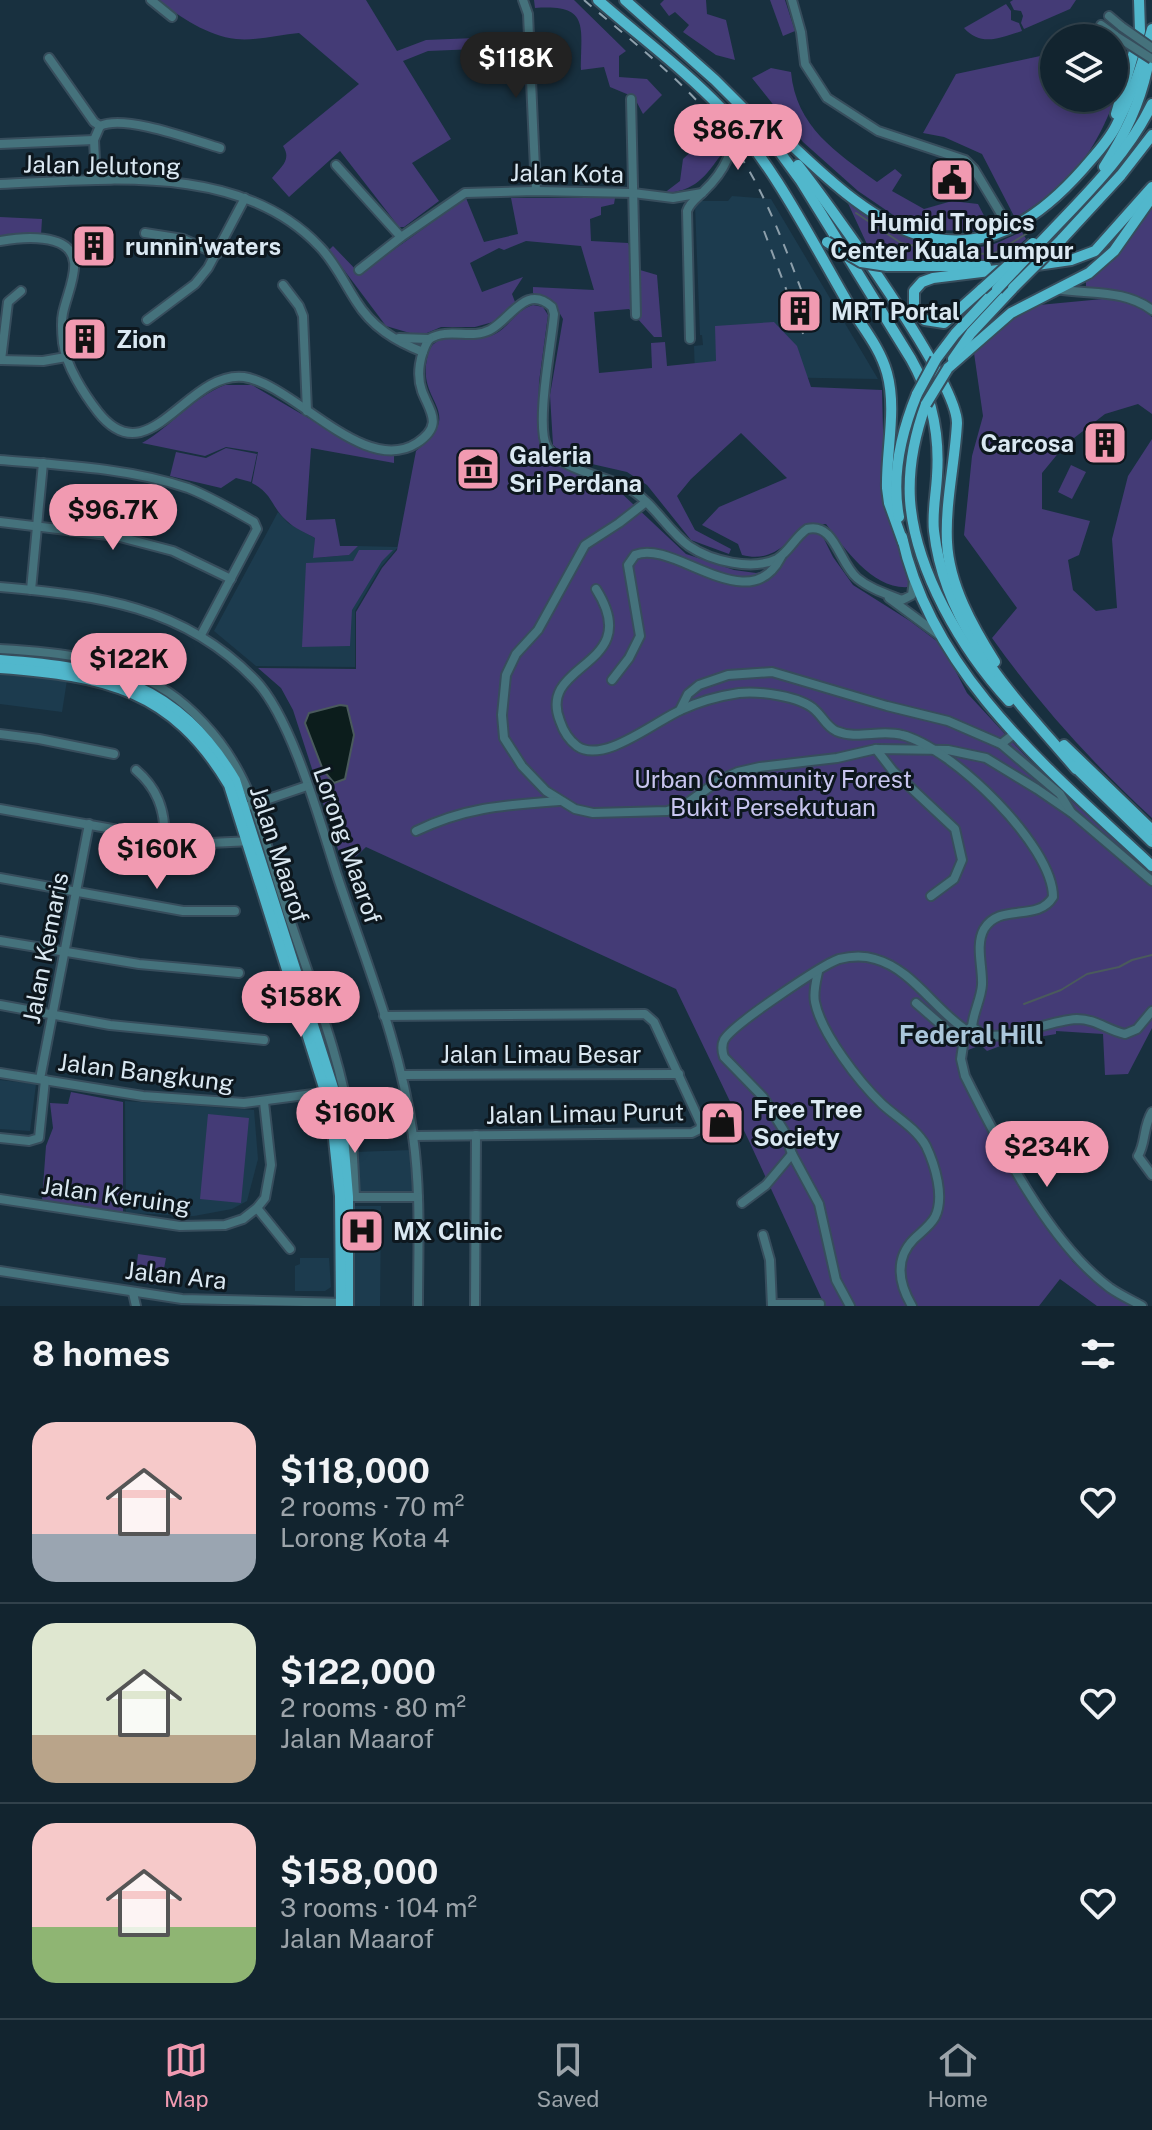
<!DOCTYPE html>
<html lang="en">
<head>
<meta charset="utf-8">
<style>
	:root { --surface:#12242f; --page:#1f303b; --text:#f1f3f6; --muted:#9ca4aa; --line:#31414b; --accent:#f19ab1 }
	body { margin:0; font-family:"Public Sans",sans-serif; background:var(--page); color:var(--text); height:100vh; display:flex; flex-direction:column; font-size:30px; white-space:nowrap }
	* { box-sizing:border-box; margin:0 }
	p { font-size:26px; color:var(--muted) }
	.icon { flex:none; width:44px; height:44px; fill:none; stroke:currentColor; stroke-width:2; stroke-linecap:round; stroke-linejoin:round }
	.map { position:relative; height:1306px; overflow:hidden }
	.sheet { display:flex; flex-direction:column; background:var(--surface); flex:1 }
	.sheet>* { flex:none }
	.controls { position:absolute; left:1040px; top:24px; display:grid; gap:16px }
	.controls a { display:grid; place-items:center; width:88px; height:88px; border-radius:50%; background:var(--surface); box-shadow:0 4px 12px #0003,0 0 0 2px var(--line); font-size:40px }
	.price { position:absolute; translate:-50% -68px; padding:0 18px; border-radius:28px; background:var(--accent); color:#111; font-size:26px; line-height:52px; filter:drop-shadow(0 2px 4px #0008) }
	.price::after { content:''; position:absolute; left:50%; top:48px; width:24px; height:18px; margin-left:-12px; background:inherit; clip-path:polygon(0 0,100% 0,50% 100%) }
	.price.selected { background:#222; color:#fff }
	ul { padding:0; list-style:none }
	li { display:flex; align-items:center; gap:24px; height:200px; padding:0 32px }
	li+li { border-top:2px solid var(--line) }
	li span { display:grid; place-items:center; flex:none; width:224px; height:160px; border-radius:24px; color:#555 }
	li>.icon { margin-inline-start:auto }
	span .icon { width:96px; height:96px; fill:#fffc; stroke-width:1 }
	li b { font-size:34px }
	h2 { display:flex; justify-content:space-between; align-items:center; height:96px; padding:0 32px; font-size:34px }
	.tabs { display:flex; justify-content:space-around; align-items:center; height:112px; border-top:2px solid var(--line); background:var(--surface); font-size:22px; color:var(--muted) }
	.tabs a { display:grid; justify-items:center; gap:4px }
	.tabs .selected { color:var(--accent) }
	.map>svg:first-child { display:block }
</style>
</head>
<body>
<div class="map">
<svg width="1152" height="1306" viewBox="0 0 1152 1306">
	<rect width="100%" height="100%" fill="#18303f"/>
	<g fill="#1c3b4e">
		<polygon points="732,196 771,199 878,379 695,376 694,346 703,345 702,335 700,335 695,205 699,201 728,201"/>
		<polygon points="278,512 288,523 315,538 314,558 349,555 358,546 398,547 381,567 355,611 355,667 256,666 214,631"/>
		<polygon points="0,673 67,680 62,712 0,704"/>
		<polygon points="0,1080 36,1084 30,1131 0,1129"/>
		<polygon points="125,1101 254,1110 258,1159 247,1201 232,1209 194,1216 126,1213"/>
		<polygon points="412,1150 416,1194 357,1194 355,1152"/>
		<polygon points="352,1206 381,1206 380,1306 350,1306"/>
		<polygon points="300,1258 329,1258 331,1287 325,1291 295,1291 295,1266 300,1264"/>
	</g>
	<g fill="#443b76" fill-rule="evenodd">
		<path d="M158,0H366L397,51L426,40L475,38L476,49L428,51L403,61L451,139L412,163L439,201L404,227H399L340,151L289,197L272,178C281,167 292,160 283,146L359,84L299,33C279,35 256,41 236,39C208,36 180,17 158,0Z"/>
		<path d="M534,0H574L626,51L619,56V77L647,79L662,95L643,114L634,97L610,87L604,67L581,70C581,26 590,4 535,8Z"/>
		<polygon points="664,0 706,0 707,14 726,20 735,60 716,55 683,32 689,25 675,12 669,16 660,4"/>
		<polygon points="770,0 785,0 795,31 783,36"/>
		<polygon points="1013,0 1076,0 1070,9 1024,29 1021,23 1023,16 1021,11 1014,10 1010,2"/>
		<path d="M1006,4L1011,11V20L1019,23L1022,31C1000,38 981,47 964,28Z"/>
		<polygon points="479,33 495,33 496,64 480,64"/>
		<path d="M1114,44L1131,55C1103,134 1090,173 1015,218L982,154L944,137L923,133L956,74L1054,53V98H1114Z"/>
		<path d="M771,68L791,72C796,127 836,152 877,182L895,169L902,175L892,191L924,209L952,201L978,204L992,231L925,230L902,221L858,191L803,142L752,78Z"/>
		<path d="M709,135L723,152C704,178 697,190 663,194L680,181L683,159Z"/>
		<path d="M466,198L484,242L518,234L511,198H615L614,204L601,207V215L590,219L591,241L628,243L640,270L657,275L662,337H654L629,309L594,312L599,373L652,368L651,343L665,342L667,366L716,361L715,326L774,322L797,346L811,387L882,390L885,508L908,570L909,587C873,590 846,550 826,524L806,525C787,543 772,563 742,555L738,544L702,525L719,507L787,478L741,433L691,479L677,496L695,530L731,549L729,554L691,540L647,485L627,472L570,459L553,445L550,395L563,319L552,300L533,293V287L594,290L581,246L526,241L504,250L499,248L470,263L482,292L523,277L512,294L515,302L493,322L475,327H441L420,336L386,326L329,250L333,246L360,274Z"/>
		<path d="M846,199C888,229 932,257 986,246C998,244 1010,236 1022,232L1026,239L999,261H917L872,255Z"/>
		<polygon points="1152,205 1152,305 1132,294 1086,287 1086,279 1115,259"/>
		<polygon points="0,217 42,219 41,235 0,237"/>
		<path d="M1113,298L1143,309L1152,317V414L1138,404L1105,414L1065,445L1042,473V509L1090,521L1079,555L1068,560L1073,590L1096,611L1117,608L1112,539L1128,476L1152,439V818C1092,763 1039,704 992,638L1017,608L964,535L972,456L983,416L974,353L1011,317L1039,305Z"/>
		<path d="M533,305L543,307L548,315L539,382L538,432L540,447L550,460L618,490L686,554L734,570L756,573L779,567L808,534L816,533L823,537L833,557L853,585L910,621L942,645L967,693L1045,777L1152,873V1028L1128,1074L1105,1075L1103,1034L1056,1031V1034L1011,1042L987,1051L981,1045L958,1054L968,1092L1036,1210L1073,1262L1108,1292L1133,1306H1097L1060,1279L1039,1306H825L749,1141L676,989L366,847L344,868L293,710L281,688L258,668L356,669V612L382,568L397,550L416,451C467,411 417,404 427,359C428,354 430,346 435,343C451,330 477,344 495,334C510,326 516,310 533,305ZM340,705L314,745L305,723L323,711Z"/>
		<path d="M225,385H252L351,443L378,452L394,454V463L311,448L306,520L335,519L340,546H358L349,555L313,558L315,538C306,533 294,528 287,521C271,507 273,494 252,483L258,452L226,447L205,456L142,443C172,426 192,398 225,385Z"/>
		<polygon points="226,448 257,454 251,482 236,478 221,488 170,476 176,452 206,458"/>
		<polygon points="1071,465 1086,472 1072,499 1058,492"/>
		<polygon points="359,550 393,550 382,561 352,610 350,646 302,647 306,563 353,561"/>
		<polygon points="71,1092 123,1102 123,1212 42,1200 46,1146 53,1128 50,1103 68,1104"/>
		<polygon points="208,1114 249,1118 241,1203 200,1199"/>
		<polygon points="138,1254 166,1258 161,1285 135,1282"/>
	</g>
	<polygon fill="#0c1d1c" stroke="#4a5a5c" stroke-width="2" points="340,705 347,706 354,735 345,779 334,783 323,770 305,723 309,713"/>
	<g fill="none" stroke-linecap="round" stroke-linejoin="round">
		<g stroke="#4a5a5c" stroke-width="2">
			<polyline points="856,213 901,243 948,253 993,254 1036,228"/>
			<polyline points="1024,1004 1061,990 1087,974 1119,967 1132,960 1152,955"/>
		</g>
		<g stroke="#374d5c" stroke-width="12">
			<g id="minor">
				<polyline points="151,0 172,17"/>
				<polyline points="523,0 528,14 536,191"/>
				<polyline points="792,0 801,32 805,64 827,98 878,131 965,160 974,169 1010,229"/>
				<polyline points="1109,16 1122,27"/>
				<polyline points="1101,25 1116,36"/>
				<polyline points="49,58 94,122 100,126"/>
				<polyline points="631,99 636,315"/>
				<path d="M100,126C125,114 193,140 220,148"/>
				<polyline points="0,144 94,140"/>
				<polyline points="336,165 401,237"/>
				<polyline points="96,180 94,140 100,126"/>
				<path d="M0,184C104,180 240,162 319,246C335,262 344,283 356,301C372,327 395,341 423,352"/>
				<polyline points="145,233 183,239 217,254"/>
				<path d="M0,241C17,238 37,236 54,241C90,251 68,288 63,313C61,322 62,333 63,343C66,366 84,394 98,412C149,477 187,370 244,377C295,385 364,477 417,443C444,425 430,412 422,391C416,374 420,354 429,339C449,327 471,340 490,330C511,319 526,283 552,307L554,314C552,341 535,426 547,447C562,472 610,476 633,491C655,505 668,531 689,546C711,561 752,571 777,559C789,552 795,537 807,529C835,522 839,563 857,578C870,589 887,594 902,600L912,595L914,580"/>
				<polyline points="359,270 401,237 465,193 536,191 633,193 673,198 702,193"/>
				<polyline points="283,285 299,306 303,316 307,411"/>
				<path d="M1057,289C1090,295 1124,289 1152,310"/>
				<polyline points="147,320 195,284 208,268 245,198"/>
				<polyline points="399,338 429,339"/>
				<path d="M690,339L687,211C690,202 697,198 704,191C722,174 741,145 728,120"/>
				<polyline points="0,360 43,361 66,357"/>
				<polyline points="1,360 8,302 21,291"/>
				<path d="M0,460C62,465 129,468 188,488C211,497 233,510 254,522L257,529L201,635"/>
				<polyline points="646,502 619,523 585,545 538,630 516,654 506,675 502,715 504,738 522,766 546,791 575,809 593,813 667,811 683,806 718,781 738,772 760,767 837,758 876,749 948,750 986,758 1037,789 1072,813 1152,881"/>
				<polyline points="0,522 116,536 173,551 231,579"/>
				<path d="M0,587C98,596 183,605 255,680C292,718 320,822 337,875C365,960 401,1046 413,1136C421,1192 418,1250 418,1306"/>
				<path d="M596,589C646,668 536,661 560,721C563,730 569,740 577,746C603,765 657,720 681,710C700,701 719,696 739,693C759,691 801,696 815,710C823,717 826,726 836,731C857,740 880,729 902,735C951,747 1053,845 1053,897C1037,923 1000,902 984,929C975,945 983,968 982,985C981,999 973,1013 972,1027"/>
				<polyline points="31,590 43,463"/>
				<polyline points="889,598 939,635"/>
				<path d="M0,649C59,652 117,658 168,692C192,708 218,736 233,762C258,803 268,853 283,898C306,972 341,1054 351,1130C353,1152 354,1175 355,1197"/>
				<path d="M612,680L629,658L640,636L628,565L635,555C673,538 749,621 781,557"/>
				<polyline points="680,710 688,694 699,685 728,675 772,672 887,706 948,721 1001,744 1014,734"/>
				<polyline points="0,734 39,739 114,754"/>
				<polyline points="1001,744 1060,794 1071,812"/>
				<polyline points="876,749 893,771 955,829 962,860 954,879 931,896"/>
				<path d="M136,770C157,788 166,810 164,838"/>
				<polyline points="248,806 307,786"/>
				<polyline points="0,809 180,841 210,843 252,841"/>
				<path d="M416,831C466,807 505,805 559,801"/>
				<polyline points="0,878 183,911 235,911"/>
				<polyline points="0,941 139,964 239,973"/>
				<path d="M818,972C816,981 813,992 815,1002C821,1033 859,1082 882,1104C896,1117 916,1128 926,1146C935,1165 945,1197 935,1217C930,1226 921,1232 914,1239C894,1259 899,1284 912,1306"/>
				<polyline points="916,1003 962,1043"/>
				<polyline points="0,1005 110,1025 264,1040"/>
				<polyline points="384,1016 645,1014 654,1022 701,1124 700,1129 692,1133 413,1136"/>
				<path d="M978,1034L977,1030L971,1027L965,1032L961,1059L965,1076C999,1144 1049,1243 1110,1288C1120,1295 1131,1300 1142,1306"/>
				<path d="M978,1034C1011,1042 1044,1021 1077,1019C1096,1019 1107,1030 1125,1034L1137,1029L1152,1011"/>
				<polyline points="0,1073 143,1096 244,1103 328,1092"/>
				<polyline points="402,1075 679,1074"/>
				<polyline points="40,1079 89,824"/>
				<path d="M1152,1112C1143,1126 1146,1143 1138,1156L1152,1175"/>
				<polyline points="0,1138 29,1141 39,1138 45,1080"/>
				<polyline points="351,1197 418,1197"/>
				<polyline points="0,1199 180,1226 225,1225 243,1219 257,1208 265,1198 271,1165 264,1102"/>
				<polyline points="742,1203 766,1185 792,1154"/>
				<polyline points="257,1208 290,1249"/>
				<polyline points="763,1235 770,1260 772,1306"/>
				<polyline points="0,1271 182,1299 345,1303"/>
				<polyline points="133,1293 136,1306"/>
				<polyline points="772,1304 820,1304"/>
				<polyline points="475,1306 476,1135"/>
				<path d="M850,1306L836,1280L819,1204L792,1154L784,1131L763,1097L724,1057C722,1051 721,1046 724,1040C732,1025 822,965 839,959C851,956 863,955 875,959C912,969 935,1010 966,1030"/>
			</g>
		</g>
		<g stroke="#374d5c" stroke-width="14">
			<g id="major">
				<path d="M598,0C639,36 685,70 722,109C773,164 808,234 845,298C859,324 879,344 887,373C897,409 886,451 887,488L889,503L903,542"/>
				<path d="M625,0L715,80L760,125L801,181L911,359C932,396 940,434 937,476C936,495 932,513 934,531C945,630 1015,697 1076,769"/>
				<path d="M755,111C800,151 854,212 913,233C984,257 1038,220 1083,169C1095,155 1108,142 1116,126C1132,95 1143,63 1152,29"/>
				<polyline points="1116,114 1140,31 1139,0"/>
				<path d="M798,165C830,206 957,380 957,423C955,462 945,503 947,542C949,585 973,627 995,662"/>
				<path d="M1104,167C1125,134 1140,104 1148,65"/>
				<polyline points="1061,240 1121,175 1152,135"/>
				<path d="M1039,244C1080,200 1126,158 1152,104"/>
				<polyline points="887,266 986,266"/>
				<polyline points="1030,266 1071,260 1095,251 1152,187"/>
				<polyline points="982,289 944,323 925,320 914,308 914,291 922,282 933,278 1006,269"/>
				<polyline points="936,359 955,334 997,289"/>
				<polyline points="953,359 971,333 1013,288"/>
				<polyline points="948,368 1011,313 1089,273 1114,251 1152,197"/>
				<path d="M926,404C915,434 908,467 910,500C915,570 962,650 1009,701"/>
				<path d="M899,517C891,475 901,433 917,394"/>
				<path d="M902,537C932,676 1054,774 1152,866"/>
				<path d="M0,660C108,668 176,682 235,780L341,1113L348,1197V1306"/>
				<path d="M0,668C105,676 172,689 229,785L331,1110L340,1196L341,1306"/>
				<polyline points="1064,745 1152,830"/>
				<polyline points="1074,766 1152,842"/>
			</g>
		</g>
		<use href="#minor" stroke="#45727c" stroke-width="8"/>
		<use href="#major" stroke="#51b7cc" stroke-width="10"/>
		<g stroke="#8d9fab" stroke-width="2" stroke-dasharray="10 10" stroke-linecap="butt">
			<path d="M584,0C637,46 699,92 737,151C773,205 793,271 817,331"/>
			<polyline points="764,231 804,336"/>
		</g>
		<g stroke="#374d5c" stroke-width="12" stroke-linecap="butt">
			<g id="minor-bridge">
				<polyline points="1122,27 1152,48"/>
				<polyline points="1116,36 1152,59"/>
			</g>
		</g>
		<g stroke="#374d5c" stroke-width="14" stroke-linecap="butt">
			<g id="major-bridge">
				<polyline points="827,242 861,262 887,266"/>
				<polyline points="1013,288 1061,240"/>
				<polyline points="982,289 1033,243"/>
				<polyline points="997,289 1031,253"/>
				<polyline points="917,394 936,359"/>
				<polyline points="926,404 948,368"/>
			</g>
		</g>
		<use href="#minor-bridge" stroke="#45727c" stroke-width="8"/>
		<use href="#major-bridge" stroke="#51b7cc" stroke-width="10"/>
	</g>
	<defs>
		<g id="civic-square" transform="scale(2.3)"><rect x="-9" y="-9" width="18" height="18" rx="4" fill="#f19ab1" stroke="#0d171e"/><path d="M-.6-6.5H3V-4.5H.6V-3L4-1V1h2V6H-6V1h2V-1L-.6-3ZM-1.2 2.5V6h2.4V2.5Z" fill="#111"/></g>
		<g id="building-square" transform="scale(2.3)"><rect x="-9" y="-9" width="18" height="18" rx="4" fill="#f19ab1" stroke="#0d171e"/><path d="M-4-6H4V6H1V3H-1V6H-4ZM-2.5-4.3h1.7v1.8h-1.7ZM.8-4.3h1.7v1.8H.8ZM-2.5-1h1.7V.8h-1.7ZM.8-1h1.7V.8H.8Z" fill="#111"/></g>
		<g id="museum-square" transform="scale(2.3)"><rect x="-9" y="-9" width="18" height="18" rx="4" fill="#f19ab1" stroke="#0d171e"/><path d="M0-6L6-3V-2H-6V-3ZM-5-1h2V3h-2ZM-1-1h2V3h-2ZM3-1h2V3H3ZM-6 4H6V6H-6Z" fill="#111"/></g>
		<g id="shop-square" transform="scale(2.3)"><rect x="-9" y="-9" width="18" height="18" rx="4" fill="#f19ab1" stroke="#0d171e"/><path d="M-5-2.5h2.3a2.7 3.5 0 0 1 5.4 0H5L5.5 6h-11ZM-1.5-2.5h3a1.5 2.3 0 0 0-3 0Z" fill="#111"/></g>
		<g id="hospital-square" transform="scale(2.3)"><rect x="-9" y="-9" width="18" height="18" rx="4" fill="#f19ab1" stroke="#0d171e"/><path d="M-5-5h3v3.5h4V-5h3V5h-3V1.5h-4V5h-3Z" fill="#111"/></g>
	</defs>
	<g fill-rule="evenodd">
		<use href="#civic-square" x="952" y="180"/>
		<use href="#building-square" x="94" y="246"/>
		<use href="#building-square" x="800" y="311"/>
		<use href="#building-square" x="85" y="339"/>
		<use href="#building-square" x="1105" y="443"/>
		<use href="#museum-square" x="478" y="469"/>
		<use href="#shop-square" x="722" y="1123"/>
		<use href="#hospital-square" x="362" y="1231"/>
	</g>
	<g text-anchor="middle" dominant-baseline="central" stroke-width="6" stroke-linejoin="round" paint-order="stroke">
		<g font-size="24" fill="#dae8f2" stroke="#0d171e">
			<text transform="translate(102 165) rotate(1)">Jalan Jelutong</text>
			<text transform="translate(567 173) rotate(1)">Jalan Kota</text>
			<text transform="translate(348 845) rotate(71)">Lorong Maarof</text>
			<text transform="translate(280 854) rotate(72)">Jalan Maarof</text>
			<text transform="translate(45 948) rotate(-79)">Jalan Kemaris</text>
			<text x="541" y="1054">Jalan Limau Besar</text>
			<text transform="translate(146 1072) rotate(7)">Jalan Bangkung</text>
			<text transform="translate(585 1113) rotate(-1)">Jalan Limau Purut</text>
			<text transform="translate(116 1195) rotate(8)">Jalan Keruing</text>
			<text transform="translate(176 1275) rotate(6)">Jalan Ara</text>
		</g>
		<g font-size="24" font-weight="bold" fill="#dae8f2" stroke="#0d171e" text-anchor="start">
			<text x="952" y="222" text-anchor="middle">Humid Tropics<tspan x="952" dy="28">Center Kuala Lumpur</tspan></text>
			<text x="125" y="246">runnin'waters</text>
			<text x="831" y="311">MRT Portal</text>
			<text x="116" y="339">Zion</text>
			<text x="1074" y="443" text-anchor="end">Carcosa</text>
			<text x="509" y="455">Galeria<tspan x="509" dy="28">Sri Perdana</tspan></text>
			<text x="753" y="1109">Free Tree<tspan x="753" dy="28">Society</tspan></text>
			<text x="393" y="1231">MX Clinic</text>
		</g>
		<g font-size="24" fill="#c8c5ef" stroke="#0d171e">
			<text x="773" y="779">Urban Community Forest<tspan x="773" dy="28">Bukit Persekutuan</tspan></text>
		</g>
		<g font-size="26" font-weight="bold" fill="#aac6da" stroke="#0d171e">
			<text x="971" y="1034">Federal Hill</text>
		</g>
	</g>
</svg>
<div class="controls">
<a><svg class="icon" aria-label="layers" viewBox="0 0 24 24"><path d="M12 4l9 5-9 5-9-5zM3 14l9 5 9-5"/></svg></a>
</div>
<b class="price selected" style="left:516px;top:100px">$118K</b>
<b class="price" style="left:738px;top:172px">$86.7K</b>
<b class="price" style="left:113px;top:552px">$96.7K</b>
<b class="price" style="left:129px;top:701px">$122K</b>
<b class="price" style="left:157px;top:891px">$160K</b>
<b class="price" style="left:301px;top:1039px">$158K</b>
<b class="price" style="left:355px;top:1155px">$160K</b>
<b class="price" style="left:1047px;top:1189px">$234K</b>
</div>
<section class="sheet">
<h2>8 homes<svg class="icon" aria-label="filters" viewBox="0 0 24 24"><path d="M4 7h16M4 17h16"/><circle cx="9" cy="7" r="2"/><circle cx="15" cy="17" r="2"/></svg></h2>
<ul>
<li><span style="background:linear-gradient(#f6c9c9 70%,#9aa5b1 0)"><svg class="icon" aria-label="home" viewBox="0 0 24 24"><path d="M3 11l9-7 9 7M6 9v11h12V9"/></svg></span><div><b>$118,000</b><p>2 rooms · 70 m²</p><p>Lorong Kota 4</p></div><svg class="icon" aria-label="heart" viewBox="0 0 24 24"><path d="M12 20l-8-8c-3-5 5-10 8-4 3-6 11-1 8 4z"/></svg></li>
<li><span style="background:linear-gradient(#dfe7d0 70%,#b9a48a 0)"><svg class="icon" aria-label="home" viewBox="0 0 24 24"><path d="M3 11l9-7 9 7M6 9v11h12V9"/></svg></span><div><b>$122,000</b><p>2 rooms · 80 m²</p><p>Jalan Maarof</p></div><svg class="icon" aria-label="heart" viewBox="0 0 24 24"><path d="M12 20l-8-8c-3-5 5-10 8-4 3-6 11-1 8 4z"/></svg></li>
<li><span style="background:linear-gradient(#f6c9c9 65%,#8fb573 0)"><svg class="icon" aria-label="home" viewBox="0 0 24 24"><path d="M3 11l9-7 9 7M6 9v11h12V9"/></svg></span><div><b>$158,000</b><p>3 rooms · 104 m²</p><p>Jalan Maarof</p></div><svg class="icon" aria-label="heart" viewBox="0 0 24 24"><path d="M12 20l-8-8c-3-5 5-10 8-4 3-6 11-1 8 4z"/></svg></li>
</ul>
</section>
<nav class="tabs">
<a class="selected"><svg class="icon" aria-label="map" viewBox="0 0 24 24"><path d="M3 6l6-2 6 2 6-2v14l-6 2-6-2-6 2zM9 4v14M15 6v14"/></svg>Map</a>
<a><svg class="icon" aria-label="saved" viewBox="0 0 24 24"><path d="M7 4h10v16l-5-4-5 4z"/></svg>Saved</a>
<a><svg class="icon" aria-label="home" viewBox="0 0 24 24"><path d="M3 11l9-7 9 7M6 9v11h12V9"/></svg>Home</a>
</nav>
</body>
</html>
